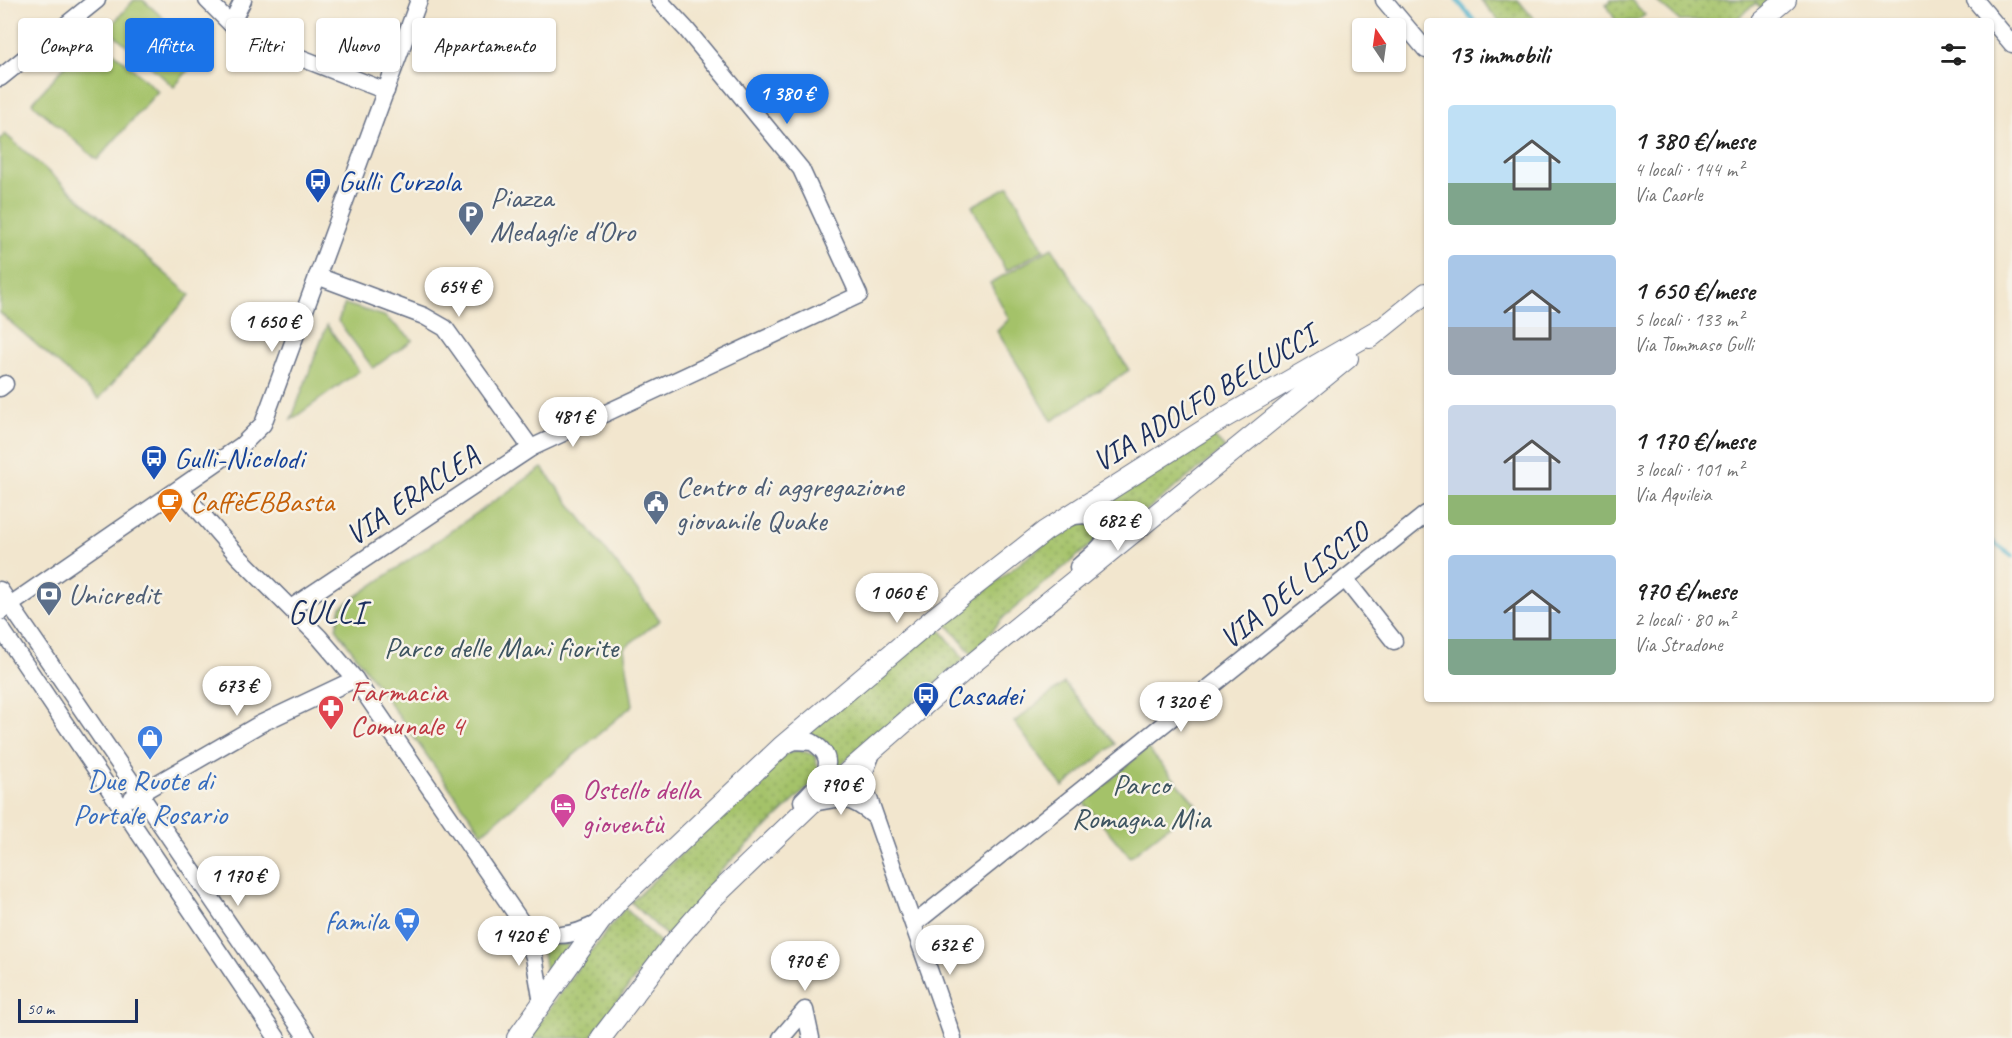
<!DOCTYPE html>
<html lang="it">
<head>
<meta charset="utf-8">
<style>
	:root { --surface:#fff; --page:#f6f6f6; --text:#222; --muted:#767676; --accent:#1a73e8 }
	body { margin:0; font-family:Caveat,sans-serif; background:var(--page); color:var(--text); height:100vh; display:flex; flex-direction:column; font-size:22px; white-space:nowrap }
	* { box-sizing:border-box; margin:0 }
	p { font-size:20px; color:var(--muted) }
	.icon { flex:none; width:33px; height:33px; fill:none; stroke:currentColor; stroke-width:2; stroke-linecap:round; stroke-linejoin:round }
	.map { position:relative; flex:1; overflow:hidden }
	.panel { position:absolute; left:1424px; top:18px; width:570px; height:684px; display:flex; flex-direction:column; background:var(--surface); border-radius:6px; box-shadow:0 2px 4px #0004 }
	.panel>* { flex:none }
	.banner { position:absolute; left:18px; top:18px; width:570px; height:54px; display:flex; gap:12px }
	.needle { width:39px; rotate:347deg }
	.fabs { position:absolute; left:1352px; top:18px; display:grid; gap:12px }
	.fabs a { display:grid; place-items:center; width:54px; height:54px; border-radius:6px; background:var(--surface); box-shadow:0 2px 4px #0004; font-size:30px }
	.scale { position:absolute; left:18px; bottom:15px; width:120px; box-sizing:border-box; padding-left:6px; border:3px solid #1b2f5e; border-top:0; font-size:16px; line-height:21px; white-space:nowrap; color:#1b2f5e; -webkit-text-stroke:4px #f7f3e8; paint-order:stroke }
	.price { position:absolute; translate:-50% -51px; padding:0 14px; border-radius:21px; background:#fff; color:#222; font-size:20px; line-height:39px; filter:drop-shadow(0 2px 3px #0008) }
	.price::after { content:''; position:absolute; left:50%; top:36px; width:18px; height:14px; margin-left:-9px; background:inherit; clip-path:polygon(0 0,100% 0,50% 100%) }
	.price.current { background:var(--accent); color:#fff }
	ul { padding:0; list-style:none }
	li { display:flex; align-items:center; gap:18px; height:150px; padding:0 24px }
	li span { display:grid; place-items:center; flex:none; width:168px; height:120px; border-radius:6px; color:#555 }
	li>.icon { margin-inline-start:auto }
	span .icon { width:72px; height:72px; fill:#fffc; stroke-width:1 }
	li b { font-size:26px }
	h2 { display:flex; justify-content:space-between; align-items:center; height:72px; padding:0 24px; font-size:26px }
	.pill { padding:0 21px; border-radius:6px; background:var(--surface); box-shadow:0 2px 4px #0004; font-size:21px; line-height:54px }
	.pill.current { background:var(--accent); color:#fff }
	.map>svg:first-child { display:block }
</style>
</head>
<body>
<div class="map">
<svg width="2012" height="1038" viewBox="0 0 2012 1038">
	<defs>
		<pattern id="grass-dots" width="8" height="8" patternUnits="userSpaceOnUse" patternTransform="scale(1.5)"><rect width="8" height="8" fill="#a4c269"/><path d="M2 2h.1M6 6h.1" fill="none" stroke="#859e5a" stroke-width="1.8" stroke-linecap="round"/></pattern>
	</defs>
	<rect width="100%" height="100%" fill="#f7f3e8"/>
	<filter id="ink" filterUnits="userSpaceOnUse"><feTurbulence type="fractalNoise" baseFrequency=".0167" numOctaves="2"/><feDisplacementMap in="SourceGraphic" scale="12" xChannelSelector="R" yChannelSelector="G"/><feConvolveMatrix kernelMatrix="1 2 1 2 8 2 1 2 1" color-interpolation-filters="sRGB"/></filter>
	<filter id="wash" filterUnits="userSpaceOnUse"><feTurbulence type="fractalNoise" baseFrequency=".008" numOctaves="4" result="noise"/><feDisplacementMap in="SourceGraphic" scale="24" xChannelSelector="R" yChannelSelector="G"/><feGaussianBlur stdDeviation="1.35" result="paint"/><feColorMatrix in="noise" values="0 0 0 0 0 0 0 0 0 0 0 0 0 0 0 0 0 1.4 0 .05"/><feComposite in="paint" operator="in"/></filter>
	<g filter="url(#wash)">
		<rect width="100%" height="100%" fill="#f2e6ce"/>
		<g fill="url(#grass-dots)" stroke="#607864" stroke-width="1.5">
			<polygon points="1481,0 1518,0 1534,19 1531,21 1499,21"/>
			<polygon points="1611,0 1631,0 1645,15 1637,21 1616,21 1606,4"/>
			<polygon points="1655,0 1770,0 1761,8 1756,3 1734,21 1680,21"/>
			<polygon points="1213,436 1225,448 1114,536 1105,513 1095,508"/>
			<polygon points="1075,520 1090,523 1096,534 1094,542 1004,617 972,654 945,622"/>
			<path d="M938,627L964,659L834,771C836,750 829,738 807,734Z"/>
			<polygon points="798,750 815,755 819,771 815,781 720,871 697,906 667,936 631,902 786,754"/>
			<polygon points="625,908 661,943 590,1038 529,1038 580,965"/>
			<polygon points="550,944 569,944 547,977 543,953"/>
		</g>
		<g fill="#a4c269" stroke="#607864" stroke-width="1.5">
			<polygon points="134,0 143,0 203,53 174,87 108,29"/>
			<polygon points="93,34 158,91 97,160 32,103"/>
			<polygon points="5,134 190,295 99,399 0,313 0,140"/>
			<polygon points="1009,186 1044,250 1006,271 972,206"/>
			<polygon points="1052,248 1129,370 1052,421 997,331 1009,319 990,283"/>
			<polygon points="345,304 384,316 413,340 373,368 338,321"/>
			<polygon points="327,325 359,371 291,420"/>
			<polygon points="542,468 660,620 624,648 633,705 482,833 336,628 341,607"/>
			<polygon points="1064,683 1115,744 1063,787 1014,722"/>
			<polygon points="1147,748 1196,804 1130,857 1084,803"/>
		</g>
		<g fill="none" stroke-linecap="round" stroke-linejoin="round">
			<g stroke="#4cb0cb" stroke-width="4.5">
				<polyline points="1457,0 1474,21"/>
				<polyline points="1990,540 2012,556"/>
			</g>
		</g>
	</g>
	<g filter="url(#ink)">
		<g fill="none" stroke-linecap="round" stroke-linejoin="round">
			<g stroke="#666f85" stroke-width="19">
				<g id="minor">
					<polyline points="207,0 242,35 386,91"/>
					<polyline points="1384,0 1426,50"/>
					<polyline points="1975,0 2012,44"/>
					<polyline points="231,24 243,0"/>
					<polyline points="0,78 97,0"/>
					<polyline points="317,276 424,316 445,328 531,448"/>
					<polyline points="0,388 5,384"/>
					<polyline points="180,489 238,556 319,637 355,679 522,923 534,957 542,1003"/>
					<path d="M1069,518C1086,510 1118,519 1103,543C1097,552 1086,559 1078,567"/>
					<polyline points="1345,579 1394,641"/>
					<polyline points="0,590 307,1038"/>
					<polyline points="291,608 531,448 859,295 801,169 686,29 659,0"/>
					<polyline points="0,612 242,445 263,424 419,0"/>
					<polyline points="0,627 277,1038"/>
					<path d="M783,746L795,741L812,742C843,761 819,784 802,801"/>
					<polyline points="874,748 865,771 867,793 953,1038"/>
					<polyline points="132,798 260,724 355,679"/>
					<path d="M811,804C840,796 851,796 874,816"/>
					<path d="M522,923C551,940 570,938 600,922"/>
					<polyline points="914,924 1426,514"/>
					<polyline points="781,1038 805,1010 811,1038"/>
				</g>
			</g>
			<g stroke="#666f85" stroke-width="22">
				<g id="tertiary">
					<polyline points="1761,21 1786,0"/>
					<polyline points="1370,338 1426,293"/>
					<polyline points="517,1038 600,922 621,898 781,747 935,617 1045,531 1210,426 1379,329"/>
					<polyline points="601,1038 672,945 712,899 811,804 973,663 1348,358"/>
				</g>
			</g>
			<use href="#minor" stroke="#fff" stroke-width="16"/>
			<use href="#tertiary" stroke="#fff" stroke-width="20"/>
		</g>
	</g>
	<defs>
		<g id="bus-pin" transform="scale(1.35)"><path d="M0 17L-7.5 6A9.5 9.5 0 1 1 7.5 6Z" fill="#1a4fb4" stroke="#f7f3e8"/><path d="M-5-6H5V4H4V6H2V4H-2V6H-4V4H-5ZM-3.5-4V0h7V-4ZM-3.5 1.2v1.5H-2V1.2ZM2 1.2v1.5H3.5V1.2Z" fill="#fff"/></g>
		<g id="parking-pin" transform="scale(1.35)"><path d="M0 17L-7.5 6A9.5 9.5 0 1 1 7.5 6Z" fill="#5c6f8a" stroke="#f7f3e8"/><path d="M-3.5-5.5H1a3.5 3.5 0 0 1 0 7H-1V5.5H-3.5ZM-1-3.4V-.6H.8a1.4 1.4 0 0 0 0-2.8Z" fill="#fff"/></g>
		<g id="cafe-pin" transform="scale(1.35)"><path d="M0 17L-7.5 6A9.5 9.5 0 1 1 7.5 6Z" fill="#e8710a" stroke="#f7f3e8"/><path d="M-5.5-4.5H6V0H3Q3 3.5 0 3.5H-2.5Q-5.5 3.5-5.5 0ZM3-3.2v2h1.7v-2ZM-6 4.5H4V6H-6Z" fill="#fff"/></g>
		<g id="civic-pin" transform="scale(1.35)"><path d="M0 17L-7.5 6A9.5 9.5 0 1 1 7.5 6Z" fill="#5c6f8a" stroke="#f7f3e8"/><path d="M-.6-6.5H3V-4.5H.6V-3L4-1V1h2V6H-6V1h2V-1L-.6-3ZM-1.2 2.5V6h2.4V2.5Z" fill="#fff"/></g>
		<g id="bank-pin" transform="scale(1.35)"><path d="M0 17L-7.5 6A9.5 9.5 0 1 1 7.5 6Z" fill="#5c6f8a" stroke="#f7f3e8"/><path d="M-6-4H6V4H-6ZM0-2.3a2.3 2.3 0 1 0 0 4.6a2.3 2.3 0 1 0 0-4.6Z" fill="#fff"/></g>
		<g id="pharmacy-pin" transform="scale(1.35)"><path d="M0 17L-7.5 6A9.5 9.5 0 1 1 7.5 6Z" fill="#e0444e" stroke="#f7f3e8"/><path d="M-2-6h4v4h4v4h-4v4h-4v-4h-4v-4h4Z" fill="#fff"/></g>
		<g id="shop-pin" transform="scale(1.35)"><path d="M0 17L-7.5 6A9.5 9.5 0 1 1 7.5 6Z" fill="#3f7fe0" stroke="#f7f3e8"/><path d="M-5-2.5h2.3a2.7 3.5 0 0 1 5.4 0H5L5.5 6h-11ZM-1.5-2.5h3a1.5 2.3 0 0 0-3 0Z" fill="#fff"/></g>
		<g id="hotel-pin" transform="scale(1.35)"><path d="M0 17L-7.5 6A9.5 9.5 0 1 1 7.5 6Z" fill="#d1479c" stroke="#f7f3e8"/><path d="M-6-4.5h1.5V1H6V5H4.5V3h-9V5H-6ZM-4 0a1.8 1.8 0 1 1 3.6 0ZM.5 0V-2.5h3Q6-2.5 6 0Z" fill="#fff"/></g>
		<g id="supermarket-pin" transform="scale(1.35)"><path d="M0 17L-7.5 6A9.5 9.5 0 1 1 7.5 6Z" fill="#3f7fe0" stroke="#f7f3e8"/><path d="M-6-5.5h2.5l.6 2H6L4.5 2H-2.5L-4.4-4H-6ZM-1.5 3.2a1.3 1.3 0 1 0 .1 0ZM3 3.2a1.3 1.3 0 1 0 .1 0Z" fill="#fff"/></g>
	</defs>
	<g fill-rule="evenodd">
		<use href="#bus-pin" x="318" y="181"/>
		<use href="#parking-pin" x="471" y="214"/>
		<use href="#bus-pin" x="154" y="458"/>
		<use href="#cafe-pin" x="170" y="501"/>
		<use href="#civic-pin" x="656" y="503"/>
		<use href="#bank-pin" x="49" y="594"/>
		<use href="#bus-pin" x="926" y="695"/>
		<use href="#pharmacy-pin" x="331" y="708"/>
		<use href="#shop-pin" x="150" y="738"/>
		<use href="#hotel-pin" x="563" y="806"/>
		<use href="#supermarket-pin" x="407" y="920"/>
	</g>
	<g text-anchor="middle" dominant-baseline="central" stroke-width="5" stroke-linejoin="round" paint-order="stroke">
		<g font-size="30" fill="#164399" stroke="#f7f3e8" text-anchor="start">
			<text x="338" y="181">Gulli Curzola</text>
			<text x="174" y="458">Gulli-Nicolodi</text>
			<text x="946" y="695">Casadei</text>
		</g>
		<g font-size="30" fill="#4e5e75" stroke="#f7f3e8" text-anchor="start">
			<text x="490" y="197">Piazza<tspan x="490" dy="34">Medaglie d'Oro</tspan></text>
			<text x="676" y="486">Centro di aggregazione<tspan x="676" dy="34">giovanile Quake</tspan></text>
			<text x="68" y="594">Unicredit</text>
		</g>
		<g font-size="30" fill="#1b2f5e" stroke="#f7f3e8">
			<text transform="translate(1204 398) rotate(-31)">VIA ADOLFO BELLUCCI</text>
			<text transform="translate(412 495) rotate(-34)">VIA ERACLEA</text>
			<text transform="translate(1294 585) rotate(-39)">VIA DEL LISCIO</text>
		</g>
		<g font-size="30" fill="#c56008" stroke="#f7f3e8" text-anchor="start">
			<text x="190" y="501">CaffèEBBasta</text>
		</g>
		<g font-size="30" fill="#3d5461" stroke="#f7f3e8">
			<text x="501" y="647">Parco delle Mani fiorite</text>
			<text x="1141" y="784">Parco<tspan x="1141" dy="34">Romagna Mia</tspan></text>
		</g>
		<g font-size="30" fill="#be3a42" stroke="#f7f3e8" text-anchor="start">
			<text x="350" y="691">Farmacia<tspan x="350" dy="34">Comunale 4</tspan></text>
		</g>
		<g font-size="30" fill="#366cbe" stroke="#f7f3e8">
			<text x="150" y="780">Due Ruote di<tspan x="150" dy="34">Portale Rosario</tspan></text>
			<text x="388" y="920" text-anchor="end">famila</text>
		</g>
		<g font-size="30" fill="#b23c85" stroke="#f7f3e8" text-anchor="start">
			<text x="582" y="789">Ostello della<tspan x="582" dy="34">gioventù</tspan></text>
		</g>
		<g font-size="33" letter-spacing="1.5" fill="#1b2f5e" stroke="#f7f3e8">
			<text x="327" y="612">GULLI</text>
		</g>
	</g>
</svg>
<div class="fabs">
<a><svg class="needle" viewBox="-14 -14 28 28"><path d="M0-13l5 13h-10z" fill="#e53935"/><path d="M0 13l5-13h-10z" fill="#767676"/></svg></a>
</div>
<div class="scale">50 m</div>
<b class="price current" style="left:787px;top:125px">1 380 €</b>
<b class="price" style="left:459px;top:318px">654 €</b>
<b class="price" style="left:272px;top:353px">1 650 €</b>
<b class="price" style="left:573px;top:448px">481 €</b>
<b class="price" style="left:1118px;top:552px">682 €</b>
<b class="price" style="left:897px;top:624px">1 060 €</b>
<b class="price" style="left:237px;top:717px">673 €</b>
<b class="price" style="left:1181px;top:733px">1 320 €</b>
<b class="price" style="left:841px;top:816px">790 €</b>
<b class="price" style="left:238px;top:907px">1 170 €</b>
<b class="price" style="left:519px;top:967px">1 420 €</b>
<b class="price" style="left:950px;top:976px">632 €</b>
<b class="price" style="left:805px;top:992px">970 €</b>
<div class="banner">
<a class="pill">Compra</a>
<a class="pill current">Affitta</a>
<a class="pill">Filtri</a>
<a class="pill">Nuovo</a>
<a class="pill">Appartamento</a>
</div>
<section class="panel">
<h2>13 immobili<svg class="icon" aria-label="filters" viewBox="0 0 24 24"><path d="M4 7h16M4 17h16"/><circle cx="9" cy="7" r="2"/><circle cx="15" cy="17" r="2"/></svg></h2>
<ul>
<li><span style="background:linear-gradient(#bfe0f5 65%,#7fa58c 0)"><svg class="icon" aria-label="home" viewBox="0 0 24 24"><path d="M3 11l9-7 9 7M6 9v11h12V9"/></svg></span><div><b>1 380 €/mese</b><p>4 locali · 144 m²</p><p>Via Caorle</p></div></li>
<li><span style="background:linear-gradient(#a9c7e8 60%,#9aa5b1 0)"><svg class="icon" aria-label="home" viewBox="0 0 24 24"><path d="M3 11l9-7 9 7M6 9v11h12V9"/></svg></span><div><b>1 650 €/mese</b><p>5 locali · 133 m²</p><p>Via Tommaso Gulli</p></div></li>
<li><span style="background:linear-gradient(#c9d6e8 75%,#8fb573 0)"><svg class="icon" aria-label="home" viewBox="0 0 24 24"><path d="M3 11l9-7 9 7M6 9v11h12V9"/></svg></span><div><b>1 170 €/mese</b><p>3 locali · 101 m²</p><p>Via Aquileia</p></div></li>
<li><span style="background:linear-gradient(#a9c7e8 70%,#7fa58c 0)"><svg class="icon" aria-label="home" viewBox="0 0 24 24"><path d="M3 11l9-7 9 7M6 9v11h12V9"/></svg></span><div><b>970 €/mese</b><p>2 locali · 80 m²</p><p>Via Stradone</p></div></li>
</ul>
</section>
</div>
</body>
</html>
